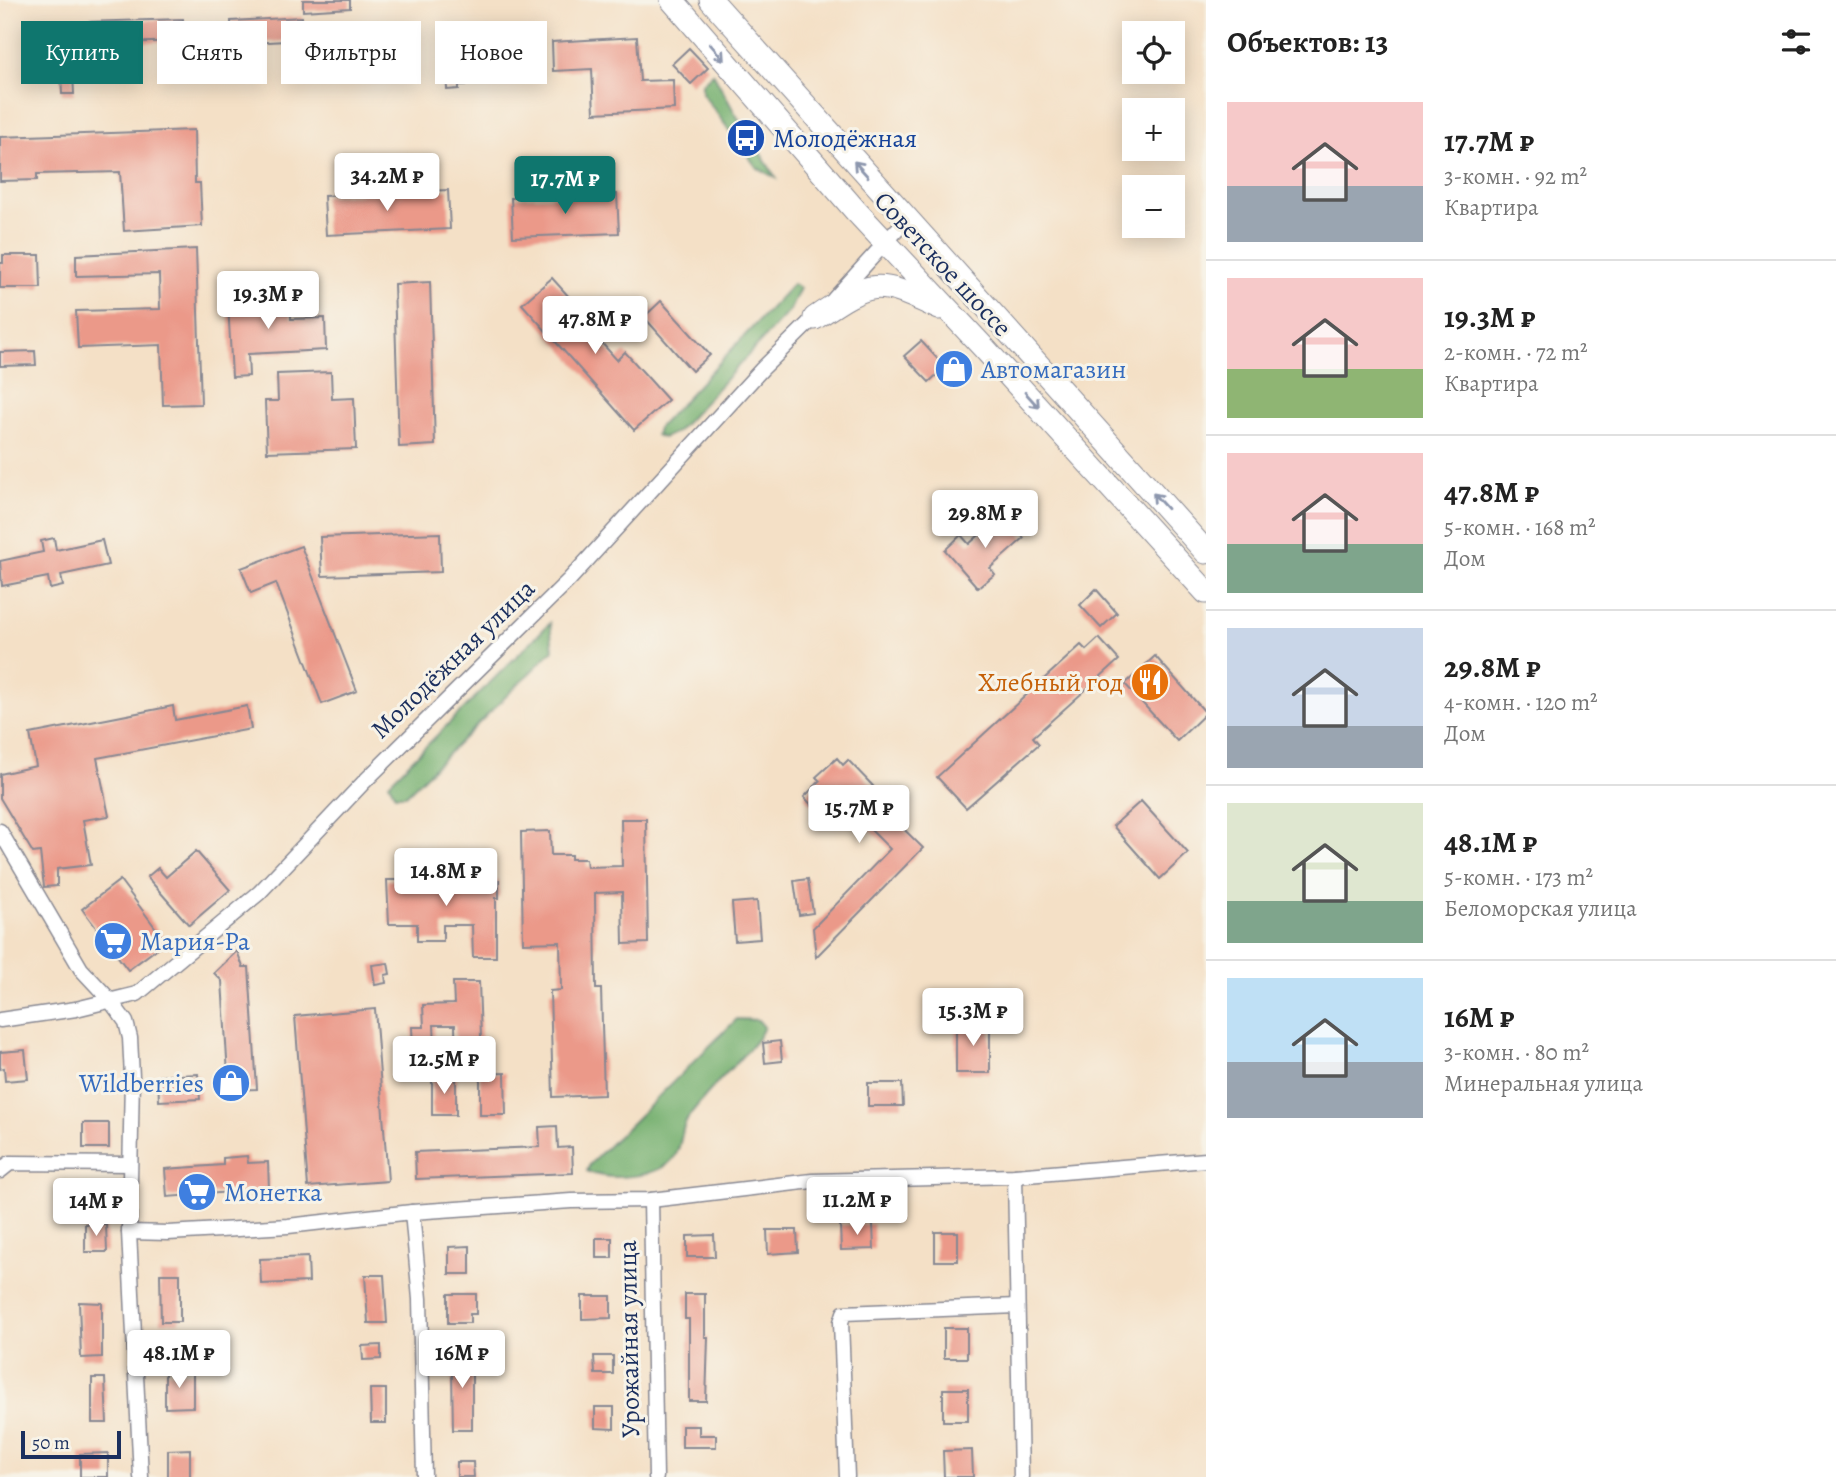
<!DOCTYPE html>
<html lang="ru">
<head>
<meta charset="utf-8">
<style>
	:root { --surface:#fff; --page:#f2f2f2; --text:#222; --muted:#767676; --line:#e0e0e0; --accent:#0f766e }
	body { margin:0; font-family:Alegreya,serif; background:var(--page); color:var(--text); height:100vh; display:flex; flex-direction:column; font-size:26px; white-space:nowrap }
	* { box-sizing:border-box; margin:0 }
	p { font-size:23px; color:var(--muted) }
	.icon { flex:none; width:38px; height:38px; fill:none; stroke:currentColor; stroke-width:2; stroke-linecap:round; stroke-linejoin:round }
	.map { position:relative; flex:1; overflow:hidden }
	.drawer { display:flex; flex-direction:column; background:var(--surface); width:630px }
	.drawer>* { flex:none }
	.top-card { position:absolute; left:21px; top:21px; width:665px; height:63px; display:flex; gap:14px }
	.fabs { position:absolute; left:1122px; top:21px; display:grid; gap:14px }
	.fabs a { display:grid; place-items:center; width:63px; height:63px; border-radius:0px; background:var(--surface); box-shadow:0 4px 18px #0003; font-size:35px }
	.scale { position:absolute; left:21px; bottom:18px; width:100px; box-sizing:border-box; padding-left:7px; border:4px solid #1b2f5e; border-top:0; font-size:19px; line-height:24px; white-space:nowrap; color:#1b2f5e; -webkit-text-stroke:5px #f7f3e8; paint-order:stroke }
	.price { position:absolute; translate:-50% -60px; padding:0 16px; border-radius:7px; background:#fff; color:#222; font-size:23px; line-height:46px; filter:drop-shadow(0 2px 4px #0008) }
	.price::after { content:''; position:absolute; left:50%; top:42px; width:21px; height:16px; margin-left:-10px; background:inherit; clip-path:polygon(0 0,100% 0,50% 100%) }
	.price.current { background:var(--accent); color:#fff }
	ul { padding:0; list-style:none }
	li { display:flex; align-items:center; gap:21px; height:175px; padding:0 21px }
	li+li { border-top:2px solid var(--line) }
	li span { display:grid; place-items:center; flex:none; width:196px; height:140px; border-radius:0px; color:#555 }
	li>.icon { margin-inline-start:auto }
	span .icon { width:84px; height:84px; fill:#fffc; stroke-width:1 }
	li b { font-size:30px }
	h2 { display:flex; justify-content:space-between; align-items:center; height:84px; padding:0 21px; font-size:30px }
	.tag { padding:0 24px; border-radius:0px; background:var(--surface); box-shadow:0 4px 18px #0003; font-size:24px; line-height:63px }
	.tag.current { background:var(--accent); color:#fff }
	main { display:flex; flex:1; min-height:0 }
	.map>svg:first-child { display:block }
</style>
</head>
<body>
<main>
<div class="map">
<svg width="1206" height="1477" viewBox="0 0 1206 1477">
	<rect width="100%" height="100%" fill="#f7f3e8"/>
	<filter id="ink" filterUnits="userSpaceOnUse"><feTurbulence type="fractalNoise" baseFrequency=".0143" numOctaves="2"/><feDisplacementMap in="SourceGraphic" scale="14" xChannelSelector="R" yChannelSelector="G"/><feConvolveMatrix kernelMatrix="1 2 1 2 8 2 1 2 1" color-interpolation-filters="sRGB"/></filter>
	<filter id="wash" filterUnits="userSpaceOnUse"><feTurbulence type="fractalNoise" baseFrequency=".00686" numOctaves="4" result="noise"/><feDisplacementMap in="SourceGraphic" scale="28" xChannelSelector="R" yChannelSelector="G"/><feGaussianBlur stdDeviation="1.57" result="paint"/><feColorMatrix in="noise" values="0 0 0 0 0 0 0 0 0 0 0 0 0 0 0 0 0 1.4 0 .05"/><feComposite in="paint" operator="in"/></filter>
	<g filter="url(#wash)">
		<rect width="100%" height="100%" fill="#f4e0c6"/>
		<g fill="#76b06f" stroke="#487066" stroke-width="2">
			<polygon points="713,73 735,113 776,178 757,168 702,93 702,83"/>
			<polygon points="793,284 800,288 790,310 677,432 663,438 656,435 658,428"/>
			<polygon points="550,623 553,650 406,795 395,795 389,783"/>
			<path d="M737,1019L758,1020L764,1027L757,1040C735,1065 709,1089 689,1116C680,1127 683,1144 675,1156C662,1178 608,1182 587,1171L590,1164Z"/>
		</g>
		<g id="blocks">
			<g fill="#eb9989">
				<polygon points="303,0 350,0 350,8 303,11"/>
				<polygon points="302,17 303,40 232,44 231,21"/>
				<polygon points="183,19 184,41 85,44 85,22"/>
				<polygon points="471,28 471,41 481,41 482,84 459,85 459,89 447,90 445,29"/>
				<polygon points="637,37 640,81 673,80 674,109 594,113 592,69 553,71 552,42"/>
				<polygon points="689,48 708,68 691,84 672,64"/>
				<polygon points="73,73 74,94 62,94 61,74"/>
				<polygon points="194,130 195,183 200,183 202,226 124,231 120,172 37,174 37,180 0,181 0,137"/>
				<polygon points="448,190 450,229 326,235 324,196"/>
				<polygon points="617,194 619,233 513,237 511,198"/>
				<polygon points="196,249 201,404 163,405 161,345 78,348 76,311 160,309 159,274 76,276 76,255"/>
				<polygon points="3,255 40,255 41,288 0,288 0,263 3,263"/>
				<polygon points="552,278 579,308 574,312 617,360 625,352 668,400 634,430 522,304"/>
				<polygon points="430,282 435,445 399,447 394,284"/>
				<polygon points="244,283 245,309 291,306 291,319 325,318 326,350 248,354 249,376 232,377 227,284"/>
				<polygon points="661,301 710,355 692,371 644,317"/>
				<polygon points="921,341 945,367 929,382 904,356"/>
				<polygon points="35,351 36,365 0,366 0,352"/>
				<polygon points="331,372 332,399 354,398 356,449 267,452 265,401 278,401 277,374"/>
				<polygon points="1003,514 1024,538 990,568 995,574 978,588 945,550 961,535 969,544"/>
				<polygon points="440,533 441,572 322,576 320,537"/>
				<polygon points="54,538 56,550 102,540 108,565 61,575 63,586 50,589 48,577 2,586 0,561 43,552 41,541"/>
				<polygon points="301,546 357,691 322,704 276,583 251,593 241,568"/>
				<polygon points="1096,589 1117,613 1101,628 1080,605"/>
				<polygon points="1099,638 1119,660 1033,737 1039,744 966,808 937,777 1081,645 1086,650"/>
				<polygon points="1155,656 1206,713 1177,741 1125,684"/>
				<polygon points="173,706 175,720 247,706 251,729 97,758 109,816 83,820 91,865 57,869 57,886 44,887 40,852 33,853 0,798 0,774 36,766 30,734"/>
				<polygon points="837,758 843,765 848,760 873,786 866,792 923,848 816,957 813,928 890,849 842,801 840,803 836,798 820,814 804,797 820,781 816,777"/>
				<polygon points="1141,801 1188,853 1160,879 1113,826"/>
				<polygon points="621,819 646,819 648,943 623,944 622,892 595,893 596,989 601,989 604,1095 553,1097 550,991 561,990 560,942 523,943 521,832 550,831 551,855 571,855 571,859 586,859 587,867 622,866"/>
				<polygon points="196,851 230,890 189,925 147,877 158,868 166,877"/>
				<polygon points="417,864 431,864 431,880 499,880 499,898 496,898 496,957 473,957 472,925 443,925 443,941 417,941 417,924 389,924 387,880 417,880"/>
				<polygon points="808,879 813,913 799,915 794,881"/>
				<polygon points="120,880 166,942 128,970 82,909"/>
				<polygon points="757,901 760,939 735,941 732,903"/>
				<polygon points="237,951 243,967 249,967 257,1089 229,1090 222,981 214,973"/>
				<polygon points="388,963 390,974 385,975 386,983 375,985 372,965"/>
				<polygon points="453,982 479,982 482,1065 456,1066 455,1025 434,1025 435,1046 413,1047 412,1027 424,1027 423,1005 454,1004"/>
				<polygon points="375,1009 388,1181 308,1187 295,1016"/>
				<rect x="956" y="1023" width="34" height="50"/>
				<polygon points="780,1041 782,1061 765,1063 763,1043"/>
				<polygon points="25,1050 28,1079 5,1081 4,1068 0,1069 0,1052"/>
				<polygon points="505,1073 506,1115 480,1115 480,1074"/>
				<polygon points="198,1074 200,1099 159,1101 158,1076"/>
				<rect x="432" y="1077" width="24" height="38"/>
				<polygon points="868,1083 902,1083 903,1106 868,1106"/>
				<rect x="83" y="1123" width="26" height="25"/>
				<polygon points="557,1126 558,1148 572,1147 573,1173 416,1179 415,1152 540,1147 539,1127"/>
				<polygon points="247,1156 248,1163 268,1162 269,1189 167,1197 165,1169 223,1165 223,1158"/>
				<polygon points="85,1224 106,1224 107,1252 85,1252"/>
				<polygon points="873,1224 874,1249 841,1250 840,1225"/>
				<polygon points="767,1230 797,1230 798,1252 768,1254"/>
				<rect x="935" y="1232" width="23" height="29"/>
				<polygon points="714,1235 715,1257 687,1257 687,1236"/>
				<rect x="596" y="1238" width="16" height="20"/>
				<polygon points="470,1246 470,1274 449,1274 449,1247"/>
				<polygon points="308,1257 309,1282 261,1284 260,1259"/>
				<polygon points="160,1274 180,1274 180,1322 161,1322"/>
				<polygon points="365,1275 384,1275 387,1323 368,1323"/>
				<polygon points="448,1294 476,1294 476,1314 470,1314 470,1323 448,1323"/>
				<polygon points="685,1294 705,1294 705,1337 708,1337 706,1401 689,1401 689,1319 685,1319"/>
				<polygon points="582,1296 611,1296 611,1318 582,1319"/>
				<polygon points="79,1302 102,1303 102,1357 81,1358"/>
				<rect x="944" y="1328" width="23" height="30"/>
				<polygon points="381,1345 381,1359 363,1360 362,1346"/>
				<polygon points="472,1352 472,1430 453,1430 452,1371 449,1371 449,1353"/>
				<polygon points="594,1356 613,1356 613,1374 595,1374"/>
				<polygon points="165,1372 193,1372 193,1407 165,1408"/>
				<polygon points="92,1378 105,1378 107,1423 92,1423"/>
				<polygon points="370,1389 386,1389 386,1423 371,1423"/>
				<rect x="943" y="1389" width="25" height="32"/>
				<polygon points="595,1407 614,1407 614,1429 595,1428"/>
				<polygon points="682,1426 699,1426 699,1435 716,1435 716,1447 682,1447"/>
				<polygon points="190,1449 190,1477 168,1477 168,1450"/>
				<polygon points="972,1450 973,1477 944,1477 943,1451"/>
				<polygon points="108,1453 108,1477 80,1477 80,1454"/>
				<polygon points="457,1462 473,1462 474,1477 457,1477"/>
			</g>
		</g>
	</g>
	<g filter="url(#ink)">
		<use href="#blocks" fill-opacity="0" stroke="#888892" stroke-width="2"/>
		<g fill="none" stroke-linecap="round" stroke-linejoin="round">
			<g stroke="#888892" stroke-width="17">
				<g id="minor">
					<polyline points="834,299 906,220"/>
					<polyline points="0,831 81,969 109,999 126,1022 130,1038 132,1077 129,1232 141,1477"/>
					<polyline points="0,1020 76,1009 137,994 259,893 364,782 569,580 762,369 819,313"/>
					<polyline points="0,1171 10,1163 129,1164"/>
					<polyline points="1015,1176 1021,1477"/>
					<polyline points="651,1200 656,1477"/>
					<polyline points="412,1212 420,1299 424,1477"/>
					<polyline points="129,1232 168,1233 288,1226 412,1212 571,1201 651,1200 812,1181 1015,1176 1206,1160"/>
					<polyline points="847,1477 841,1322 844,1313 1017,1306"/>
				</g>
			</g>
			<g stroke="#888892" stroke-width="25">
				<g id="trunk">
					<polyline points="672,0 855,210 984,348 1206,592"/>
					<polyline points="711,0 1206,552"/>
					<path d="M815,318C871,280 877,278 939,308"/>
				</g>
			</g>
			<use href="#minor" stroke="#fff" stroke-width="14"/>
			<use href="#trunk" stroke="#fff" stroke-width="23"/>
		</g>
		<defs><path id="oneway-shaft" d="M-6 0H5M1.5-3L5.5 0L1.5 3" fill="none" stroke-width="1.6" stroke-linecap="round" stroke-linejoin="round" transform="scale(1.75)"/></defs>
		<g stroke="#8d97ae">
			<use href="#oneway-shaft" transform="translate(717 52) rotate(49)"/>
			<use href="#oneway-shaft" transform="translate(861 169) rotate(-132)"/>
			<use href="#oneway-shaft" transform="translate(1032 400) rotate(48)"/>
			<use href="#oneway-shaft" transform="translate(1160 501) rotate(-132)"/>
		</g>
	</g>
	<defs>
		<g id="bus-disc" transform="scale(2.0125)"><circle r="9.5" fill="#1a4fb4" stroke="#f7f3e8"/><path d="M-5-6H5V4H4V6H2V4H-2V6H-4V4H-5ZM-3.5-4V0h7V-4ZM-3.5 1.2v1.5H-2V1.2ZM2 1.2v1.5H3.5V1.2Z" fill="#fff"/></g>
		<g id="shop-disc" transform="scale(2.0125)"><circle r="9.5" fill="#3f7fe0" stroke="#f7f3e8"/><path d="M-5-2.5h2.3a2.7 3.5 0 0 1 5.4 0H5L5.5 6h-11ZM-1.5-2.5h3a1.5 2.3 0 0 0-3 0Z" fill="#fff"/></g>
		<g id="restaurant-disc" transform="scale(2.0125)"><circle r="9.5" fill="#e8710a" stroke="#f7f3e8"/><path d="M-5-6h1v4h1v-4h1v4h1v-4h1v5L-1.5 .5V6h-2V.5L-5-1ZM5-6V6H3V1.5H1.5Q1.5-4 5-6Z" fill="#fff"/></g>
		<g id="supermarket-disc" transform="scale(2.0125)"><circle r="9.5" fill="#3f7fe0" stroke="#f7f3e8"/><path d="M-6-5.5h2.5l.6 2H6L4.5 2H-2.5L-4.4-4H-6ZM-1.5 3.2a1.3 1.3 0 1 0 .1 0ZM3 3.2a1.3 1.3 0 1 0 .1 0Z" fill="#fff"/></g>
	</defs>
	<g fill-rule="evenodd">
		<use href="#bus-disc" x="746" y="138"/>
		<use href="#shop-disc" x="954" y="369"/>
		<use href="#restaurant-disc" x="1150" y="682"/>
		<use href="#supermarket-disc" x="113" y="941"/>
		<use href="#shop-disc" x="231" y="1083"/>
		<use href="#supermarket-disc" x="197" y="1192"/>
	</g>
	<g text-anchor="middle" dominant-baseline="central" stroke-width="6" stroke-linejoin="round" paint-order="stroke">
		<g font-size="26" fill="#164399" stroke="#f7f3e8" text-anchor="start">
			<text x="773" y="138">Молодёжная</text>
		</g>
		<g font-size="26" fill="#1b2f5e" stroke="#f7f3e8">
			<text transform="translate(943 264) rotate(47)">Советское шоссе</text>
			<text transform="translate(453 659) rotate(-44)">Молодёжная улица</text>
			<text transform="translate(629 1339) rotate(-91)">Урожайная улица</text>
		</g>
		<g font-size="26" fill="#366cbe" stroke="#f7f3e8" text-anchor="start">
			<text x="981" y="369">Автомагазин</text>
			<text x="140" y="941">Мария-Ра</text>
			<text x="204" y="1083" text-anchor="end">Wildberries</text>
			<text x="224" y="1192">Монетка</text>
		</g>
		<g font-size="26" fill="#c56008" stroke="#f7f3e8" text-anchor="end">
			<text x="1123" y="682">Хлебный год</text>
		</g>
	</g>
</svg>
<div class="fabs">
<a><svg class="icon" aria-label="locate" viewBox="0 0 24 24"><circle cx="12" cy="12" r="6"/><path d="M12 2v4M12 18v4M2 12h4M18 12h4"/></svg></a>
<a>+</a>
<a>−</a>
</div>
<div class="scale">50 m</div>
<b class="price" style="left:387px;top:213px">34.2M ₽</b>
<b class="price current" style="left:565px;top:216px">17.7M ₽</b>
<b class="price" style="left:268px;top:331px">19.3M ₽</b>
<b class="price" style="left:595px;top:356px">47.8M ₽</b>
<b class="price" style="left:985px;top:550px">29.8M ₽</b>
<b class="price" style="left:859px;top:845px">15.7M ₽</b>
<b class="price" style="left:446px;top:908px">14.8M ₽</b>
<b class="price" style="left:973px;top:1048px">15.3M ₽</b>
<b class="price" style="left:444px;top:1096px">12.5M ₽</b>
<b class="price" style="left:857px;top:1237px">11.2M ₽</b>
<b class="price" style="left:96px;top:1238px">14M ₽</b>
<b class="price" style="left:179px;top:1390px">48.1M ₽</b>
<b class="price" style="left:462px;top:1390px">16M ₽</b>
<div class="top-card">
<a class="tag current">Купить</a>
<a class="tag">Снять</a>
<a class="tag">Фильтры</a>
<a class="tag">Новое</a>
</div>
</div>
<section class="drawer">
<h2>Объектов: 13<svg class="icon" aria-label="filters" viewBox="0 0 24 24"><path d="M4 7h16M4 17h16"/><circle cx="9" cy="7" r="2"/><circle cx="15" cy="17" r="2"/></svg></h2>
<ul>
<li><span style="background:linear-gradient(#f6c9c9 60%,#9aa5b1 0)"><svg class="icon" aria-label="home" viewBox="0 0 24 24"><path d="M3 11l9-7 9 7M6 9v11h12V9"/></svg></span><div><b>17.7M ₽</b><p>3-комн. · 92 m²</p><p>Квартира</p></div></li>
<li><span style="background:linear-gradient(#f6c9c9 65%,#8fb573 0)"><svg class="icon" aria-label="home" viewBox="0 0 24 24"><path d="M3 11l9-7 9 7M6 9v11h12V9"/></svg></span><div><b>19.3M ₽</b><p>2-комн. · 72 m²</p><p>Квартира</p></div></li>
<li><span style="background:linear-gradient(#f6c9c9 65%,#7fa58c 0)"><svg class="icon" aria-label="home" viewBox="0 0 24 24"><path d="M3 11l9-7 9 7M6 9v11h12V9"/></svg></span><div><b>47.8M ₽</b><p>5-комн. · 168 m²</p><p>Дом</p></div></li>
<li><span style="background:linear-gradient(#c9d6e8 70%,#9aa5b1 0)"><svg class="icon" aria-label="home" viewBox="0 0 24 24"><path d="M3 11l9-7 9 7M6 9v11h12V9"/></svg></span><div><b>29.8M ₽</b><p>4-комн. · 120 m²</p><p>Дом</p></div></li>
<li><span style="background:linear-gradient(#dfe7d0 70%,#7fa58c 0)"><svg class="icon" aria-label="home" viewBox="0 0 24 24"><path d="M3 11l9-7 9 7M6 9v11h12V9"/></svg></span><div><b>48.1M ₽</b><p>5-комн. · 173 m²</p><p>Беломорская улица</p></div></li>
<li><span style="background:linear-gradient(#bfe0f5 60%,#9aa5b1 0)"><svg class="icon" aria-label="home" viewBox="0 0 24 24"><path d="M3 11l9-7 9 7M6 9v11h12V9"/></svg></span><div><b>16M ₽</b><p>3-комн. · 80 m²</p><p>Минеральная улица</p></div></li>
</ul>
</section>
</main>
</body>
</html>
